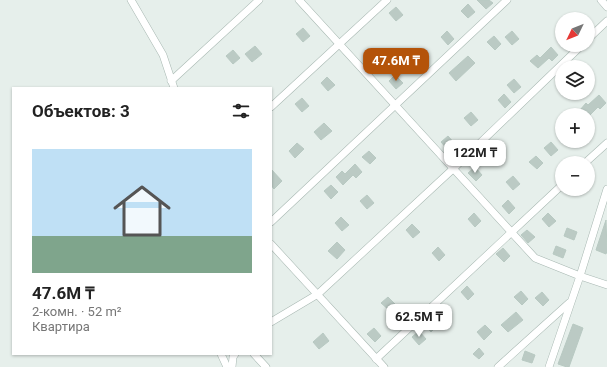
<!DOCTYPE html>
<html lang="ru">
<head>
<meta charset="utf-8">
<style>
	:root { --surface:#fff; --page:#f6f6f6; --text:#222; --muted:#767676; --accent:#b45309 }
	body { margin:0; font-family:Roboto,sans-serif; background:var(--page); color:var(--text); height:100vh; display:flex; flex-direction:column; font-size:15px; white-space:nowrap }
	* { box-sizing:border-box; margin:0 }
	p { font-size:13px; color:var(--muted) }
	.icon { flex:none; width:22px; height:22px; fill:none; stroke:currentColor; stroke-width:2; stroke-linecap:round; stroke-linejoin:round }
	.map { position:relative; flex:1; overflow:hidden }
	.sheet { position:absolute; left:12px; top:87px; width:260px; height:268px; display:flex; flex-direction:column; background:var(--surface); border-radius:0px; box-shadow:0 1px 3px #0004 }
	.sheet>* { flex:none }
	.needle { width:26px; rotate:227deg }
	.fabs { position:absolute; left:555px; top:12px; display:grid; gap:8px }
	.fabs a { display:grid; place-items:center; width:40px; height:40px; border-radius:50%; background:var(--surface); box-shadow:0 1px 3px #0004; font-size:20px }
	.price { position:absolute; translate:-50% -34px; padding:0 9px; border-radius:8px; background:#fff; color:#222; font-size:13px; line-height:26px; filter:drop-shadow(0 1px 2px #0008) }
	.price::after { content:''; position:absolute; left:50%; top:24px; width:12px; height:9px; margin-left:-6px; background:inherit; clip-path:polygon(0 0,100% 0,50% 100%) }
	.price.selected { background:var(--accent); color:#fff }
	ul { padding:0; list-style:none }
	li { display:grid; align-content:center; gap:8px; height:212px; padding:0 20px }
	li span { display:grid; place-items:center; height:124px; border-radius:0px; color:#555 }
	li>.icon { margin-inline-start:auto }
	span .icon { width:72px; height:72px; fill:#fffc; stroke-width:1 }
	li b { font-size:17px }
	h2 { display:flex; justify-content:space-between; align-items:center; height:48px; padding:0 20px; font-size:17px }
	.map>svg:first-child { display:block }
</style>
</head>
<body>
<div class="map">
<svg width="607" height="367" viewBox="0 0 607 367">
	<rect width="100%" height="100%" fill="#e6efeb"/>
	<g fill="#bbcac4" stroke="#b8c9c2">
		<polygon points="477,0 489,0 493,3 486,9"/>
		<polygon points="468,4 475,12 468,18 461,11"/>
		<polygon points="396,7 403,15 396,21 389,13"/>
		<polygon points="303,28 310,36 303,42 296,34"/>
		<polygon points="447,31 454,39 448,45 441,37"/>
		<polygon points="512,31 519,39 512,45 505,37"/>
		<polygon points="494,36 501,44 495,50 487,42"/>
		<polygon points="255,46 262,54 252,62 245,54"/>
		<polygon points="551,47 558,55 552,61 549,58 538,68 530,61 537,55 540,58"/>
		<polygon points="233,50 240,58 233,64 226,56"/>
		<polygon points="468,56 475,63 456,81 449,73"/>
		<polygon points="395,75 403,83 396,89 389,81"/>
		<polygon points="327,77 335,85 328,91 321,83"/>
		<polygon points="514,79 521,87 514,93 507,85"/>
		<polygon points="504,94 511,102 505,108 498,100"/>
		<polygon points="599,95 606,103 600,109 598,107 590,115 585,115 580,110 586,103 588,105"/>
		<polygon points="302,98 309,106 302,112 295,104"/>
		<polygon points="471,112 478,120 471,126 464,118"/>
		<polygon points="324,123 332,131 321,140 314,132"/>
		<polygon points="448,136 455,144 448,150 441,142"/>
		<polygon points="551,142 558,150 551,156 544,148"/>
		<polygon points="297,143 304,149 295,158 289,151"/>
		<polygon points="369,151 376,158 370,164 362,157"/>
		<polygon points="536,156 543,163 537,169 529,162"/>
		<polygon points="355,164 362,172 356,178 353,175 343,185 336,177 342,171 345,174"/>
		<polygon points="475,167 482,175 476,181 468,173"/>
		<polygon points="271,169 282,181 274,189 271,185"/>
		<polygon points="513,176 520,184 513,190 506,182"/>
		<polygon points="331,185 338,192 331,199 324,191"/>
		<polygon points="367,195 374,203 367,209 360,201"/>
		<polygon points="508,200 515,208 509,214 502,206"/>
		<polygon points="474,213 481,221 475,227 468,219"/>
		<polygon points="548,213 556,221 549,227 542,219"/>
		<polygon points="341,217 349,225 342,231 335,223"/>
		<polygon points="606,220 607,251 606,254 596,250"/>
		<polygon points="412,224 420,232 413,238 406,230"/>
		<polygon points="567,228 577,232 574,240 564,236"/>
		<polygon points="527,230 535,237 528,243 521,235"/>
		<polygon points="337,242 345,250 337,259 328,251"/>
		<polygon points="556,246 566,250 563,258 553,254"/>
		<polygon points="438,247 445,255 439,261 432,253"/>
		<polygon points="503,248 510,256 504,262 496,254"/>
		<polygon points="467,286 474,294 468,300 461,292"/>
		<polygon points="521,291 528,299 522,305 514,297"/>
		<polygon points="542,292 549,300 543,306 535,298"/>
		<polygon points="388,297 395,304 389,310 381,303"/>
		<polygon points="444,308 452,316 445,322 443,320 431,332 424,324 430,318 432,320"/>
		<polygon points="516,312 523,320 508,332 501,325"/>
		<polygon points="573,324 583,328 569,367 567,367 558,364"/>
		<polygon points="485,325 492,332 484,340 477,332"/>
		<polygon points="374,328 381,336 375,342 367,334"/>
		<polygon points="419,331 426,339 419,345 412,337"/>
		<polygon points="323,333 329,341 319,349 313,342"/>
		<polygon points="479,348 484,354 479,359 473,354"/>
		<polygon points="525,351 535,355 532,363 522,360"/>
	</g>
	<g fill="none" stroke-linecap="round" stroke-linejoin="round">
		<g stroke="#a8b8b2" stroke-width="8">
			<g id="minor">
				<polyline points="131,0 163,55 174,88"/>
				<polyline points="299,0 535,258 580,276 607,285"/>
				<polyline points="601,0 607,7"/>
				<polyline points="588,39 607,21"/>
				<polyline points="171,81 259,0"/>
				<polyline points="271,107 387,0"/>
				<polyline points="585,163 607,143"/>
				<polyline points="271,222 507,0"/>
				<polyline points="271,244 384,367"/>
				<polyline points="271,322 318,294 454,168 582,45"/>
				<polyline points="221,354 227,367"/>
				<polyline points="254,354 266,367"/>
				<polyline points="376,359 562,185"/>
				<polyline points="232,367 233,357 235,354"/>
				<polyline points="498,367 569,303"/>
				<polyline points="549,367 580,276 607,189"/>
			</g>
		</g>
		<use href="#minor" stroke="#fff" stroke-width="7"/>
	</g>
</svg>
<div class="fabs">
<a><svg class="needle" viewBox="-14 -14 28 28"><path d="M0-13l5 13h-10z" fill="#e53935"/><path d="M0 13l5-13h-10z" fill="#767676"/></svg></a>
<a><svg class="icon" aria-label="layers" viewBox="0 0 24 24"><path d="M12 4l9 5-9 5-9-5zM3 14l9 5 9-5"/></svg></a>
<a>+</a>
<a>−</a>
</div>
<b class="price selected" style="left:396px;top:82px">47.6M ₸</b>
<b class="price" style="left:475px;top:174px">122M ₸</b>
<b class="price" style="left:419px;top:338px">62.5M ₸</b>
<section class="sheet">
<h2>Объектов: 3<svg class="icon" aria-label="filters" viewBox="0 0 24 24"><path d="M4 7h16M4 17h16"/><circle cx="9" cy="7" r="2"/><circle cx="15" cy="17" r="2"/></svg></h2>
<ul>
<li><span style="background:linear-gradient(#bfe0f5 70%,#7fa58c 0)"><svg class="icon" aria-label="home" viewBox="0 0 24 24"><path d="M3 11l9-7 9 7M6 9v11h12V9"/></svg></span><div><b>47.6M ₸</b><p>2-комн. · 52 m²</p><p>Квартира</p></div></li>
</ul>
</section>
</div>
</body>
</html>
